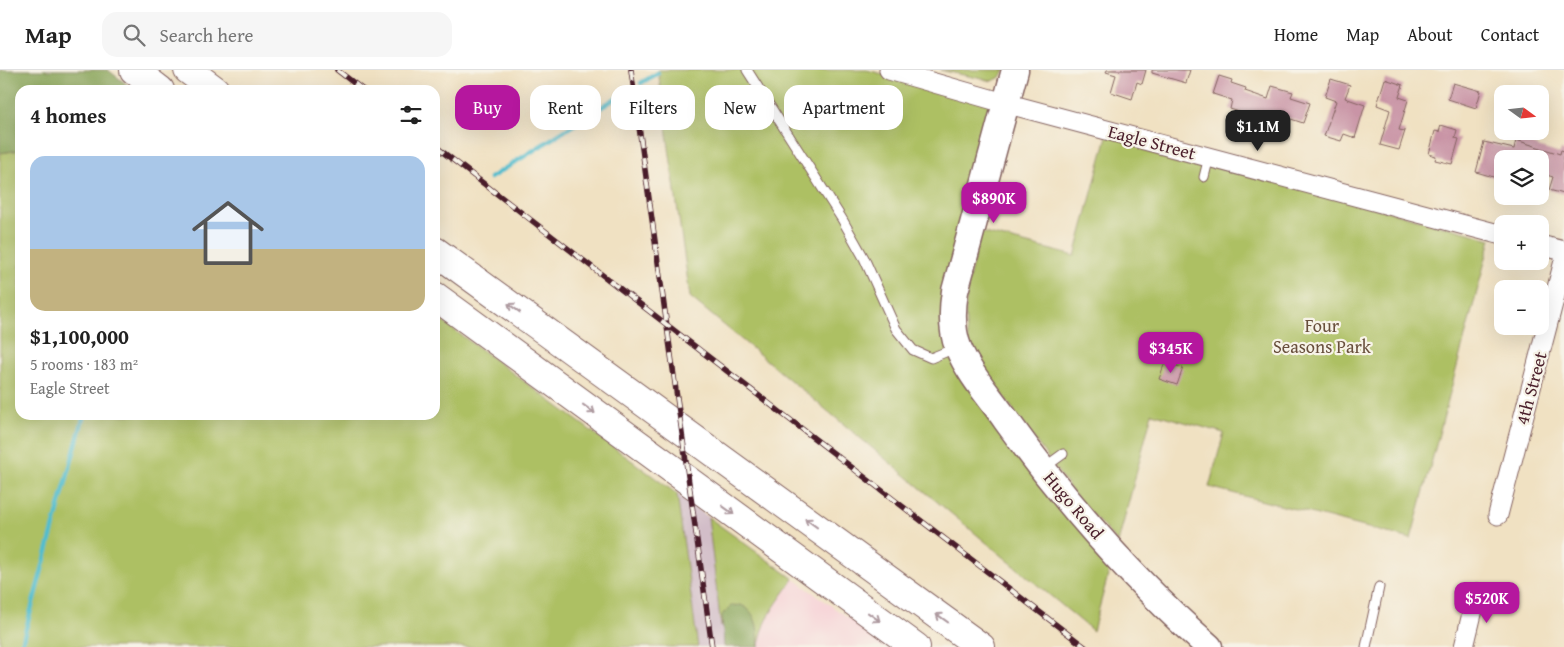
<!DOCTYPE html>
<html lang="en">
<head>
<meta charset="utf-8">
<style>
	:root { --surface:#fff; --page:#f6f6f6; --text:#222; --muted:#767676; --line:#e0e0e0; --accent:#b5179e }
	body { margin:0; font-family:"Gentium Book Plus",serif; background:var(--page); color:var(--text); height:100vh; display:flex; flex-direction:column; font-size:19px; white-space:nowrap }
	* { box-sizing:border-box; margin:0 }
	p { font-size:16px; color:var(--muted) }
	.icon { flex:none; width:28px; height:28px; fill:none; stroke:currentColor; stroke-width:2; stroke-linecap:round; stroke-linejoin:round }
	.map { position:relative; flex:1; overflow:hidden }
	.details { position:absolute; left:15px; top:15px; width:425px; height:335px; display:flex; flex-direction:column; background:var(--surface); border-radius:15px; box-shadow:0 5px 20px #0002 }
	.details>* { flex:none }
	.hud { position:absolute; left:455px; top:15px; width:475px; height:45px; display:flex; gap:10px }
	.needle { width:32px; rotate:105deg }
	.controls { position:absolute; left:1494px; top:15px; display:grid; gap:10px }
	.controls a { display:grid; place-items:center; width:55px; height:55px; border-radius:10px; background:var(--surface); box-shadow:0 5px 20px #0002; font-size:25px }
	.price { position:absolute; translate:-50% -42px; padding:0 11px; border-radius:10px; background:var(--accent); color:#fff; font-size:16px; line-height:32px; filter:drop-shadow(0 1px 2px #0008) }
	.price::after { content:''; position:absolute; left:50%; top:30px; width:15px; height:11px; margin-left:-8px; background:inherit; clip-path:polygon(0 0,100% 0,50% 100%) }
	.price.active { background:#222; color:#fff }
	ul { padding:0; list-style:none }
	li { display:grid; align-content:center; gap:10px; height:265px; padding:0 15px }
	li+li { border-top:1px solid var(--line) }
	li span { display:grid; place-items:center; height:155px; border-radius:15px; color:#555 }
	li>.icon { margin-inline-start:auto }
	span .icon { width:90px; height:90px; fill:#fffc; stroke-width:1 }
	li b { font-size:21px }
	h2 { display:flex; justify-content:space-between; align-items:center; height:60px; padding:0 15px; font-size:21px }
	.tag { padding:0 18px; border-radius:15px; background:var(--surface); box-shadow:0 5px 20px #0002; font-size:18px; line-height:45px }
	.tag.active { background:var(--accent); color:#fff }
	header { display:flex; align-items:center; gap:30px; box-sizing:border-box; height:70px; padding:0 25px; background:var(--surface); border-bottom:1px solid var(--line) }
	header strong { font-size:24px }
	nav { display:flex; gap:28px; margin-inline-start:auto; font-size:18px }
	.search { width:350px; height:45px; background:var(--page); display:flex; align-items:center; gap:12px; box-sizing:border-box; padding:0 18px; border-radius:15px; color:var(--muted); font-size:19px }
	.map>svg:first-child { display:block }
</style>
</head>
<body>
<header>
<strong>Map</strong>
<div class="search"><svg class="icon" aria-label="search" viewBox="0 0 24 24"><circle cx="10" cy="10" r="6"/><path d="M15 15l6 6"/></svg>Search here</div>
<nav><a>Home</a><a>Map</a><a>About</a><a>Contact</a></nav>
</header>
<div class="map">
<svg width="1564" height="577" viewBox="0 0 1564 577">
	<rect width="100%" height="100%" fill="#f7f3e8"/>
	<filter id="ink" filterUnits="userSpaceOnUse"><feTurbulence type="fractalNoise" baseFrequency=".02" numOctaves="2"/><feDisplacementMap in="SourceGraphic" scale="10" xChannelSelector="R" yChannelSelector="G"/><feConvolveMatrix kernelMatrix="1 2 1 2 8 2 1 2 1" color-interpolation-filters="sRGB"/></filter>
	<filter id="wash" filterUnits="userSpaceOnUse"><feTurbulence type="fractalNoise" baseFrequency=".0096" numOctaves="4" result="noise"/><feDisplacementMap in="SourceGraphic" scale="20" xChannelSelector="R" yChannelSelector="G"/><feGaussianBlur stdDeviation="1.12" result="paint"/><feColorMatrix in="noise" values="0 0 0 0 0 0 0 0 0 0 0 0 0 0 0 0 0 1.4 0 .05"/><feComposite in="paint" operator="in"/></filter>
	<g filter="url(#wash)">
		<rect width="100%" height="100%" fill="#f0e1c2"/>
		<polygon fill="#f7cfd5" points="711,449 759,484 889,577 730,577"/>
		<polygon fill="#d2bdc8" points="672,420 711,449 730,577 694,577"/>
		<g fill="#adc064" stroke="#7c7048">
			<polygon points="658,0 867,0 983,30 990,36 993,45 944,247 1111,494 1093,561 690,227"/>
			<polygon points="940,0 1006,0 999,8 992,11"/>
			<path d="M1107,66L1491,169L1411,469L1209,417L1224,363L1152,343L1118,473L1073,423L970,279C959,234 970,206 981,162L1075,186Z"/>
			<polygon points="20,80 20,345 435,345 435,246 677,424 698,577 0,577 0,83"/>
			<path d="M708,447L794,509C779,530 762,550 759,577L755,550L724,542L721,557Z"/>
		</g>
		<g fill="#8aa65a" stroke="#6a6242">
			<polygon points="0,0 108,0 134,20 20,20 20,80 0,83"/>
			<path d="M741,535C758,542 758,561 759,577H724L722,545L731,536Z"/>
		</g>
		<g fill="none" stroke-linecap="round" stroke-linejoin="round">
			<g stroke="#52bdce" stroke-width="4.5">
				<polyline points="641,13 658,3"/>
				<polyline points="490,108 627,21"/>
				<polyline points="21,577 84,345"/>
			</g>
		</g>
		<g id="blocks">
			<g fill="#c994a6">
				<polygon points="1107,0 1146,0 1142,14 1137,12 1132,29 1111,22 1116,5 1106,2"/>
				<polygon points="1152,0 1190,0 1186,13 1152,3"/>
				<polygon points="1219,6 1232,10 1231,13 1246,18 1245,21 1268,29 1272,16 1293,22 1291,27 1310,33 1303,53 1285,47 1282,56 1230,39 1232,30 1213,24"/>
				<polygon points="1331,9 1350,15 1345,28 1365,35 1355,68 1344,64 1341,71 1324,66 1336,31 1325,27"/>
				<polygon points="1385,9 1403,15 1399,27 1408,30 1399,60 1405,61 1399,80 1380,75 1390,40 1377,35"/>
				<polygon points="1453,13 1481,21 1476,38 1448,29"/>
				<polygon points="1441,55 1457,60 1455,68 1459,69 1452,94 1435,90 1436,86 1429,84 1435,61 1439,62"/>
				<polygon points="1516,70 1560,84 1561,80 1564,81 1564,124 1549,120 1553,107 1540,103 1540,89 1502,89 1502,98 1500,98 1497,108 1476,102 1484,72 1514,79"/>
				<polygon points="1165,292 1183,298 1177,315 1159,309"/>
			</g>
		</g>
	</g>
	<g filter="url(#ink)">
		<use href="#blocks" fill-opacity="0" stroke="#846360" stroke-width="1"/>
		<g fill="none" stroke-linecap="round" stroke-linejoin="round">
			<g stroke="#846360" stroke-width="11">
				<g id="lane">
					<polyline points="747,0 842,149 864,188 896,259 913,280 931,288 955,278"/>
					<polyline points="1204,107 1209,87"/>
					<polyline points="1045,397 1063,384"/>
					<polyline points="1366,577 1379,517"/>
				</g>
			</g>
			<g stroke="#846360" stroke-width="21">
				<g id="street">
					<polyline points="889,0 1001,32 1502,165"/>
					<polyline points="1540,175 1564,181"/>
					<polyline points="1498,445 1564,191"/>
					<polyline points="1464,577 1477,523"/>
				</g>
			</g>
			<g stroke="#846360" stroke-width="29">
				<path id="secondary" d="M1015,0L955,221C952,240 951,259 958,277C969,304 990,327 1006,350C1065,432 1133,510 1209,577"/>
			</g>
			<g stroke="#846360" stroke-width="30">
				<g id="primary">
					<polyline points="134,0 160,20"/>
					<polyline points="188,0 215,20"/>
					<polyline points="435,181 981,577"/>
					<polyline points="435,226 916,577"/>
				</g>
			</g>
			<use href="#lane" stroke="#fff" stroke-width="9"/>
			<use href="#street" stroke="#fff" stroke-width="19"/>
			<use href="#secondary" stroke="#fff" stroke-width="26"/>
			<use href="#primary" stroke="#fff" stroke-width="28"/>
			<g stroke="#4a1f2b" stroke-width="5.5">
				<g id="rail">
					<polyline points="337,0 363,20"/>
					<polyline points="631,0 712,577"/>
					<polyline points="435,76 1085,577"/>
				</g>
			</g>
			<use href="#rail" stroke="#f7f3e8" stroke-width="4" stroke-dasharray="11" stroke-linecap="butt"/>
		</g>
		<defs><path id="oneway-shaft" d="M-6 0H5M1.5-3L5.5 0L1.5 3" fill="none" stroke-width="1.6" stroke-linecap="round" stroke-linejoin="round" transform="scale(1.25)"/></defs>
		<g stroke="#ae9aa0">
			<use href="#oneway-shaft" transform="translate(514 238) rotate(-144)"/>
			<use href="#oneway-shaft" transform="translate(589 339) rotate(36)"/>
			<use href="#oneway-shaft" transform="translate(728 440) rotate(36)"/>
			<use href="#oneway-shaft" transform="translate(811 453) rotate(-144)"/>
			<use href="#oneway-shaft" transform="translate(874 547) rotate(36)"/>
			<use href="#oneway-shaft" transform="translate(942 548) rotate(-144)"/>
		</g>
	</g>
	<g text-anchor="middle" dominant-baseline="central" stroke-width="4.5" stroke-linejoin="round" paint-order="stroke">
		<g font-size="18" fill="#4a1f2b" stroke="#f7f3e8">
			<text transform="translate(1152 72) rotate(15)">Eagle Street</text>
			<text transform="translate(1531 318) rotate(-75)">4th Street</text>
			<text transform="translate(1074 435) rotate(50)">Hugo Road</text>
		</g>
		<g font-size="18" fill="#684f3c" stroke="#f7f3e8">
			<text x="1322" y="255">Four<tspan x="1322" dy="21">Seasons Park</tspan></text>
		</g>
	</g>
</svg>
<div class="controls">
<a><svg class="needle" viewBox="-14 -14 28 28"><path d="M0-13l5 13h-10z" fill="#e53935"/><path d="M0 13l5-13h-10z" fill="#767676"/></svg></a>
<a><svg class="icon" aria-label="layers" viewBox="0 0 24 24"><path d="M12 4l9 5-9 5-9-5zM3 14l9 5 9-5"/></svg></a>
<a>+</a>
<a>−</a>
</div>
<b class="price active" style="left:1258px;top:82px">$1.1M</b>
<b class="price" style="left:994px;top:154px">$890K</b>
<b class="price" style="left:1171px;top:304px">$345K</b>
<b class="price" style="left:1487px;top:554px">$520K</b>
<div class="hud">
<a class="tag active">Buy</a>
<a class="tag">Rent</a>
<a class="tag">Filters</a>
<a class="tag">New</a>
<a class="tag">Apartment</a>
</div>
<section class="details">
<h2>4 homes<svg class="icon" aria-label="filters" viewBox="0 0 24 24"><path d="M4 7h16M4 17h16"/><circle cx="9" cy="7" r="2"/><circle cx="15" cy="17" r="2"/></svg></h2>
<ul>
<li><span style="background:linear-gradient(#a9c7e8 60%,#c2b280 0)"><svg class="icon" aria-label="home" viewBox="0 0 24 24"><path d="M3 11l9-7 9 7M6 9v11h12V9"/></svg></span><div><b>$1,100,000</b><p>5 rooms · 183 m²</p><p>Eagle Street</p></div></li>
</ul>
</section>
</div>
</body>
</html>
